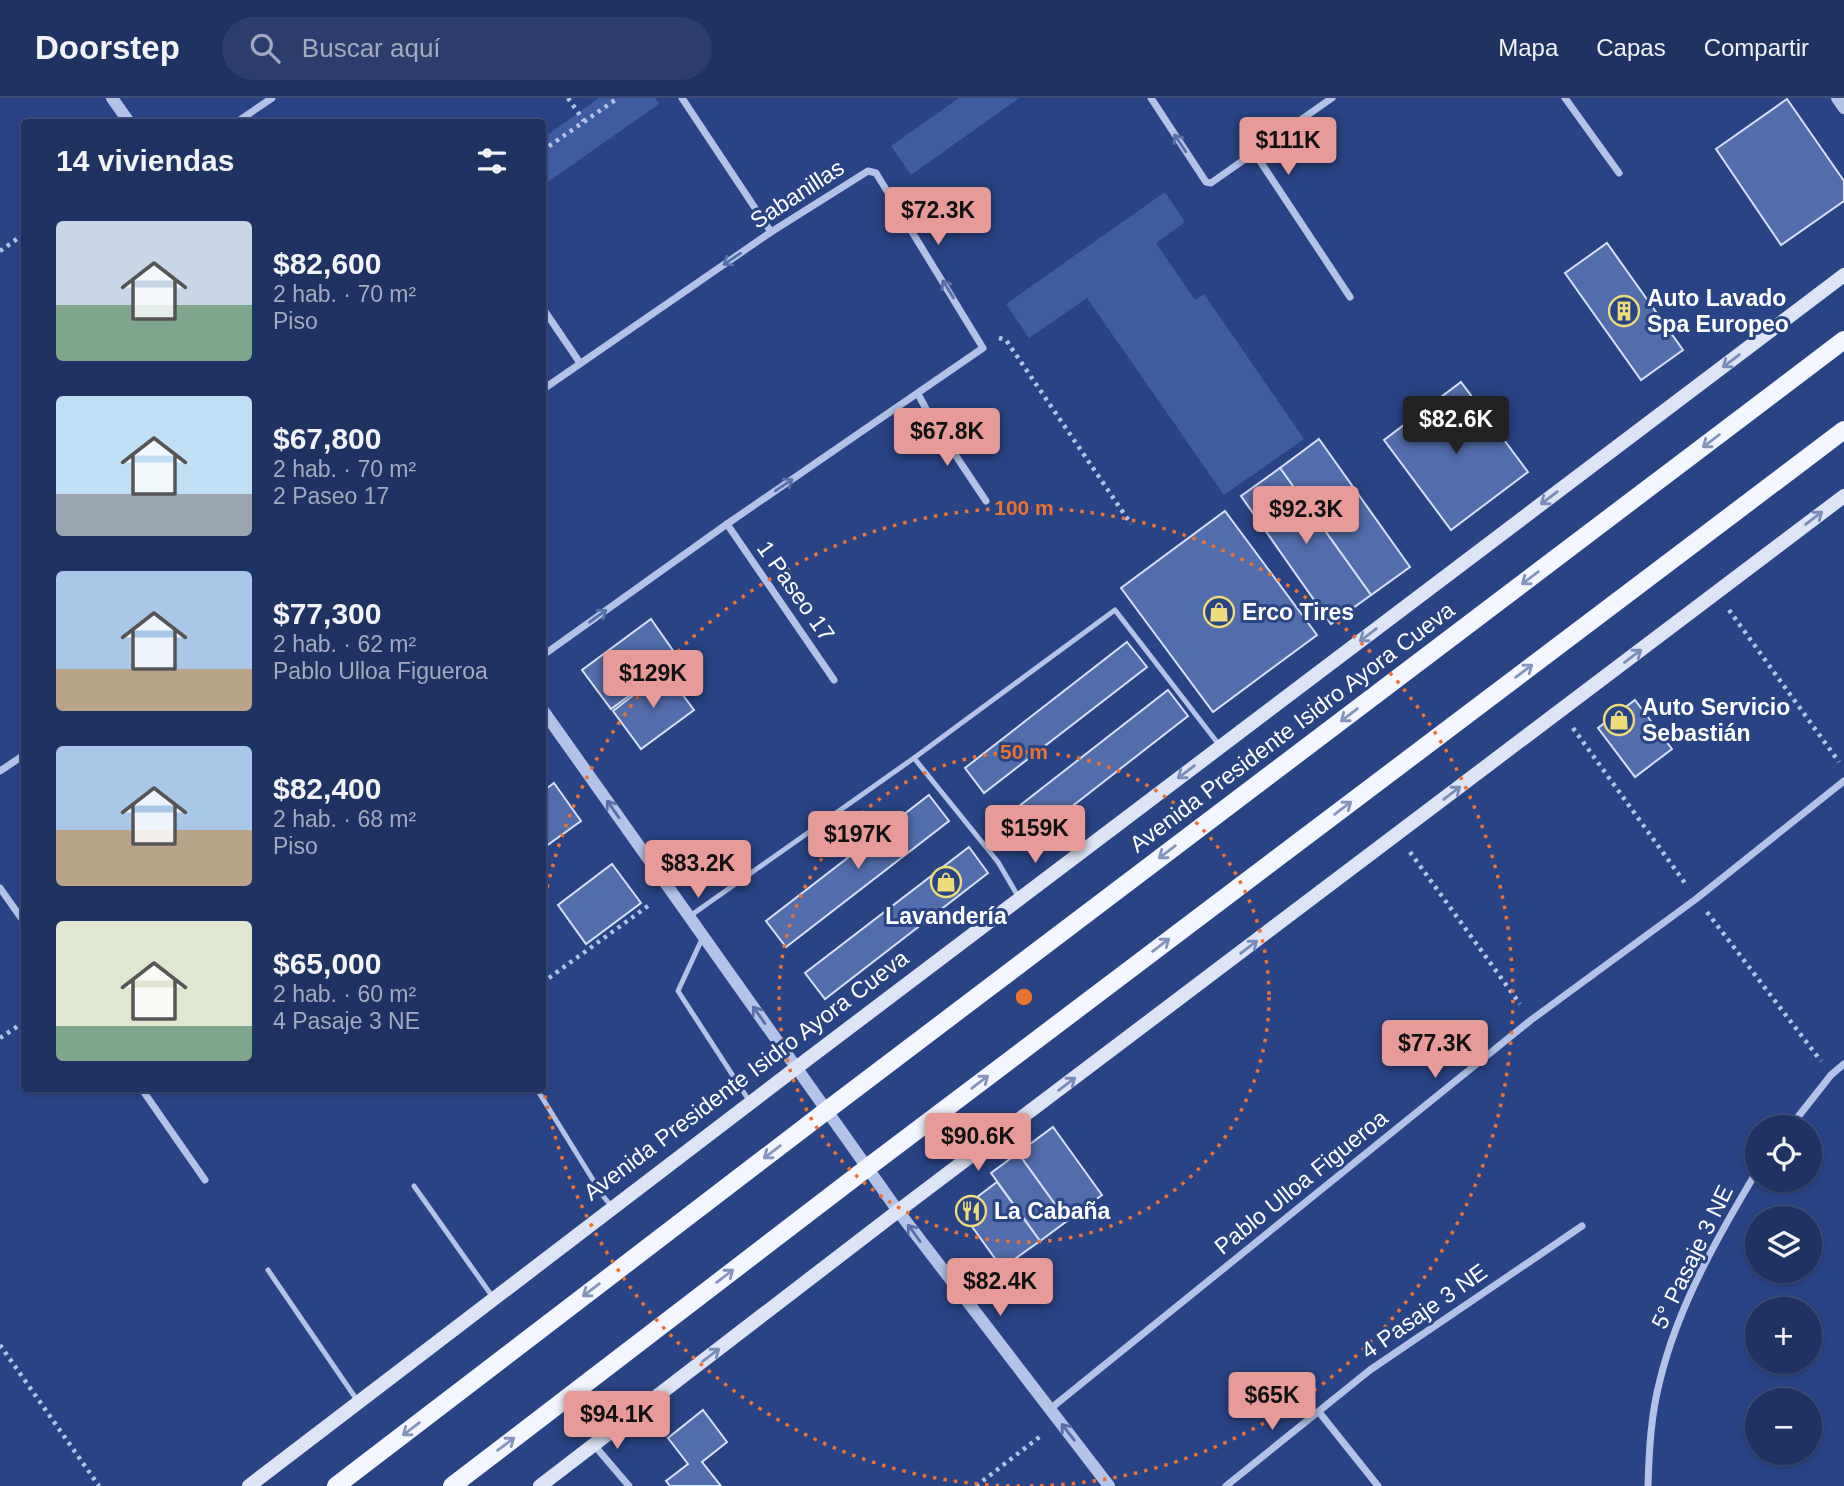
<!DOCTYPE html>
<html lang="es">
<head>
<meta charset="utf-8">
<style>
	:root { --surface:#1f3363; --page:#2c3f6c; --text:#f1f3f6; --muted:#a1aabe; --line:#3c4e78; --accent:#e69b98 }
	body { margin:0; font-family:Arial,sans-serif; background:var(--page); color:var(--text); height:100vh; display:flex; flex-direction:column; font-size:26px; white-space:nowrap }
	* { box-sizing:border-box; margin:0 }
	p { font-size:23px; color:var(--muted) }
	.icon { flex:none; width:38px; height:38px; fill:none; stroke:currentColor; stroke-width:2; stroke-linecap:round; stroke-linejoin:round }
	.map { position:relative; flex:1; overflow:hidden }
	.drawer { position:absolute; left:21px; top:21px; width:525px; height:973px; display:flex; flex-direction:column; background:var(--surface); border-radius:7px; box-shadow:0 2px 5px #0004,0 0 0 2px var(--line) }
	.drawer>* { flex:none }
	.tools { position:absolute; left:1745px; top:1017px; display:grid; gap:14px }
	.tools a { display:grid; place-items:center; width:77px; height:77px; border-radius:50%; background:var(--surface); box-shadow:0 2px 5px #0004,0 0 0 2px var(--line); font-size:35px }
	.price { position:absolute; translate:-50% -60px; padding:0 16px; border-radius:7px; background:var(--accent); color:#111; font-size:23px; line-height:46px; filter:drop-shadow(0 2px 4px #0008) }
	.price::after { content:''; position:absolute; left:50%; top:42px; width:21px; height:16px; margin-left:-10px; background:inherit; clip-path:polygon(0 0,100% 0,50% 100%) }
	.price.active { background:#222; color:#fff }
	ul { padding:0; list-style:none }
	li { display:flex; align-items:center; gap:21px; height:175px; padding:0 35px }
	li span { display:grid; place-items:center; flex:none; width:196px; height:140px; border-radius:7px; color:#555 }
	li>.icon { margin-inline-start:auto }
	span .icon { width:84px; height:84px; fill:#fffc; stroke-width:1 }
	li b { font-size:30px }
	h2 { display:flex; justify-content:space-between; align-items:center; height:84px; padding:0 35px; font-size:30px }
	header { display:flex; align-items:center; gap:42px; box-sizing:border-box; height:98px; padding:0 35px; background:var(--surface); border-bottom:2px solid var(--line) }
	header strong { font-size:33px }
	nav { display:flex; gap:38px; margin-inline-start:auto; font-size:24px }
	.search { width:490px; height:63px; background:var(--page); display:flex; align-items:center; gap:18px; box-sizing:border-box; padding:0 24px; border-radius:38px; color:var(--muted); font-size:26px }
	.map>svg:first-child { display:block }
</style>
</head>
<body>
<header>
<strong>Doorstep</strong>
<div class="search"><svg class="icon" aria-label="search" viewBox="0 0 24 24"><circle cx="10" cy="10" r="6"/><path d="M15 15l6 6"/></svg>Buscar aquí</div>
<nav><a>Mapa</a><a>Capas</a><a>Compartir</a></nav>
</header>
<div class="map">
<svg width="1844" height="1388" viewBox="0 0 1844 1388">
	<rect width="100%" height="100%" fill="#294484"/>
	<g fill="#3e5ca0">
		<polygon points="599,0 655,0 659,6 545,86 543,82 543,40"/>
		<polygon points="959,0 1019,0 911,77 891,48"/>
		<polygon points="1165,94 1185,124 1156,145 1195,202 1204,196 1304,341 1224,397 1087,200 1029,240 1006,206"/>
	</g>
	<g fill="#526dab" stroke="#d6e0f6" stroke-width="2">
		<polygon points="1787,1 1844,83 1844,103 1781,147 1716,51"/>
		<polygon points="1607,145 1683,252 1641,282 1565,175"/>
		<polygon points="1461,284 1528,374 1451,432 1384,342"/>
		<polygon points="1319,341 1410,469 1371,497 1280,370"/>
		<polygon points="1280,370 1371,497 1331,526 1241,398"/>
		<polygon points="1225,413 1317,537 1213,614 1121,490"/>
		<polygon points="651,521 679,561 611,611 582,572"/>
		<polygon points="1127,544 1147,569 984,695 965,670"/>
		<polygon points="665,573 694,612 641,651 613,613"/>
		<polygon points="1168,592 1188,618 1025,745 1005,719"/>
		<polygon points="1635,602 1672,651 1635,679 1598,630"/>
		<polygon points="554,685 581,723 542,751 542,694"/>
		<polygon points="929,697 949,723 786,849 766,823"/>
		<polygon points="969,749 988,775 825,901 805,875"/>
		<polygon points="612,766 641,805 586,846 558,807"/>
		<polygon points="1053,1029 1102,1097 1067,1123 1018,1055"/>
		<polygon points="1018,1055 1067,1123 1040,1143 991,1075"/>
		<polygon points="997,1084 1040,1143 1002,1170 960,1112"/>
		<polygon points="703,1312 727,1344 702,1364 721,1388 670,1388 666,1383 688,1366 668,1340"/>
	</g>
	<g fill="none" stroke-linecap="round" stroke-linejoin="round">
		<g stroke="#b3c3e7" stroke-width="4.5" stroke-dasharray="3.5 5" stroke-linecap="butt">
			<polyline points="568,0 584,23"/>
			<polyline points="542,53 618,0"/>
			<polyline points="0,153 24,136"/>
			<polyline points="999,240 1006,242 1131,426"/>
			<polyline points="1729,512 1839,664"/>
			<polyline points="1573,630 1685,785"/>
			<polyline points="1410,754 1520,906"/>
			<polyline points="1707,814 1821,963"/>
			<polyline points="542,885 652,805"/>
			<polyline points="0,940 24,924"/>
			<polyline points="0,1247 99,1388"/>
			<polyline points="976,1388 1042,1337"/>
		</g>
		<g stroke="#b3c3e7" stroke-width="5">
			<polyline points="914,660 998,764 1019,800"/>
			<polyline points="690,818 914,660 1115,512 1220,648"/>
			<polyline points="702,841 678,893 750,1004"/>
			<polyline points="538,993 603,1098 613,1110"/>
			<polyline points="414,1088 492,1198"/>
			<polyline points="268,1172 357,1302"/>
		</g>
		<g stroke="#b3c3e7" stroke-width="7">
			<polyline points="682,0 771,134"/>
			<polyline points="1151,0 1206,84 1211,85 1332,0"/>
			<polyline points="1565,0 1619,75"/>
			<polyline points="237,24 272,0"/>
			<polyline points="1254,54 1350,199"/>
			<polyline points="542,209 580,265"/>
			<polyline points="542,292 771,134 868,73 876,75 983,250 727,426 542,558"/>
			<polyline points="918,296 932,322 986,403"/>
			<polyline points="727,426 834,582"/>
			<polyline points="0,673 24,657"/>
			<polyline points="0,790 24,824"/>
			<polyline points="141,990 205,1082"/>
			<polyline points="1790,1029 1831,977 1844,966"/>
			<polyline points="1050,1311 1531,922 1696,801 1844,683"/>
			<polyline points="1319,1314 1378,1388"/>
			<polyline points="594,1347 629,1388"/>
			<polyline points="1226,1388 1370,1272 1582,1128"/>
			<path d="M1648,1388C1649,1352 1651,1316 1660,1282C1678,1208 1718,1138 1757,1073"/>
		</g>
		<g stroke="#b3c3e7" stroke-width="12">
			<polyline points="112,0 129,24"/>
			<polyline points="1837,0 1844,10"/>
			<polyline points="542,611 898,1113 1109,1388"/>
		</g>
		<g stroke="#dce4f6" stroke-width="14">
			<polyline points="249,1388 796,970 1844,177"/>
			<polyline points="540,1388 898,1113 1844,398"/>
		</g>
		<g stroke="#f4f6fe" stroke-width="18">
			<polyline points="336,1388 826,1013 1844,242"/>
			<polyline points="452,1388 867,1070 1844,332"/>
		</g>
	</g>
	<defs><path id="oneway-shaft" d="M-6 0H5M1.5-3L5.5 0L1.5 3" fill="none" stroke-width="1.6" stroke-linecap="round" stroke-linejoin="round" transform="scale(1.75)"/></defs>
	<g stroke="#5970a7">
		<use href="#oneway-shaft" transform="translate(1180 45) rotate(-124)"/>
		<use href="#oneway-shaft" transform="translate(732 161) rotate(146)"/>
		<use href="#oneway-shaft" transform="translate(948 191) rotate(-122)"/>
		<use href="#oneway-shaft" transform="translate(784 387) rotate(-34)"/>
		<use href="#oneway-shaft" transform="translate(598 518) rotate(-36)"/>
		<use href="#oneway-shaft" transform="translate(613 711) rotate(-125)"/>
		<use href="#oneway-shaft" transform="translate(759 917) rotate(-125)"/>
		<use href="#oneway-shaft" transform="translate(914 1135) rotate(-126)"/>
		<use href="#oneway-shaft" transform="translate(1068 1334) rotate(-128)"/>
	</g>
	<g stroke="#7a8cb7">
		<use href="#oneway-shaft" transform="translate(1731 263) rotate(143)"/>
		<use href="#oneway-shaft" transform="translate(1549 400) rotate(143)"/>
		<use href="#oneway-shaft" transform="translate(1814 420) rotate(-37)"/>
		<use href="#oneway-shaft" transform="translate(1368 537) rotate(143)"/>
		<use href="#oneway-shaft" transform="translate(1633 558) rotate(-37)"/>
		<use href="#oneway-shaft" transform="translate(1186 674) rotate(143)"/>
		<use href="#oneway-shaft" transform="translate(1452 695) rotate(-37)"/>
		<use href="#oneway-shaft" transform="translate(1249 849) rotate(-37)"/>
		<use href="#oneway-shaft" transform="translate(1067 986) rotate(-37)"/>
		<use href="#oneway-shaft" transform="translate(711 1257) rotate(-37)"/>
	</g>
	<g stroke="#8494bb">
		<use href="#oneway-shaft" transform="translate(1711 343) rotate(143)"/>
		<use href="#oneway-shaft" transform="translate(1530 480) rotate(143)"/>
		<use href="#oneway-shaft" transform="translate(1524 573) rotate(-37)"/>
		<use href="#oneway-shaft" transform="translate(1349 617) rotate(143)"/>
		<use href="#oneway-shaft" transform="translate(1343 710) rotate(-37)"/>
		<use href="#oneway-shaft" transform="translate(1167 754) rotate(143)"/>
		<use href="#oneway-shaft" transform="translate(1161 847) rotate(-37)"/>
		<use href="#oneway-shaft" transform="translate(980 984) rotate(-37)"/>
		<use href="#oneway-shaft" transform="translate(772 1054) rotate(143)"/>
		<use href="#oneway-shaft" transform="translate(725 1178) rotate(-37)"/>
		<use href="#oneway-shaft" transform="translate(591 1192) rotate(143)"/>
		<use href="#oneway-shaft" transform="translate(411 1331) rotate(143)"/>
		<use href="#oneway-shaft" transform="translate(506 1346) rotate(-37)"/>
	</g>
	<g fill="none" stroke="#eb7230" stroke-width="3.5" stroke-dasharray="3.5 7">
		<circle cx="1024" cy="899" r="245"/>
		<path d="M1020 1388A489 489 0 0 1 543 988M543 810A489 489 0 1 1 1028 1388"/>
	</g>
	<defs>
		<g id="building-ring" transform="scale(1.575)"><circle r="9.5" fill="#294484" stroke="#eedc7a" stroke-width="1.5"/><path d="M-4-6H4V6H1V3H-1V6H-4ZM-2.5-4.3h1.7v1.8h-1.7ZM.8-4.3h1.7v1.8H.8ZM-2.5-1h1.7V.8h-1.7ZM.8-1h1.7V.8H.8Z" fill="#eedc7a"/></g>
		<g id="shop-ring" transform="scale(1.575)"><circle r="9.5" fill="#294484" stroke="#eedc7a" stroke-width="1.5"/><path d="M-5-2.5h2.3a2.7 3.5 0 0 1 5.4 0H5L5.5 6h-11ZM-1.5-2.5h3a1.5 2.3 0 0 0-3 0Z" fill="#eedc7a"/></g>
		<g id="restaurant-ring" transform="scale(1.575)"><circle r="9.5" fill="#294484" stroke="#eedc7a" stroke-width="1.5"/><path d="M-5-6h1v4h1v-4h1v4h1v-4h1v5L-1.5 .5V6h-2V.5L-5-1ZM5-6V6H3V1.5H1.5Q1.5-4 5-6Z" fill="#eedc7a"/></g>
	</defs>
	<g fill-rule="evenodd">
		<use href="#building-ring" x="1624" y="213"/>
		<use href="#shop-ring" x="1219" y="514"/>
		<use href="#shop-ring" x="1619" y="622"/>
		<use href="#shop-ring" x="946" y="784"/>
		<use href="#restaurant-ring" x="971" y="1113"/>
	</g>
	<g text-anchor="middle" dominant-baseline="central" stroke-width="6" stroke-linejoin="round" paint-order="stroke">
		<g font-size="23" fill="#fff" stroke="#294484">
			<text transform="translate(797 96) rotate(-33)">Sabanillas</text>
			<text transform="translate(796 493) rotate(55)">1 Paseo 17</text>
			<text transform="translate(1292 629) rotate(-37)">Avenida Presidente Isidro Ayora Cueva</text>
			<text transform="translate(746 977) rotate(-37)">Avenida Presidente Isidro Ayora Cueva</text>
			<text transform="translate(1301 1084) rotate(-39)">Pablo Ulloa Figueroa</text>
			<text transform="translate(1692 1159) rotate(-64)">5° Pasaje 3 NE</text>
			<text transform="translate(1424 1213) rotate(-35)">4 Pasaje 3 NE</text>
		</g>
		<g font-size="23" font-weight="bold" fill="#fff" stroke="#294484" text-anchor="start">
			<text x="1647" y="200">Auto Lavado<tspan x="1647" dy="26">Spa Europeo</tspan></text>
			<text x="1242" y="514">Erco Tires</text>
			<text x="1642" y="609">Auto Servicio<tspan x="1642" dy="26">Sebastián</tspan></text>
			<text x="946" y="818" text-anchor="middle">Lavandería</text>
			<text x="994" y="1113">La Cabaña</text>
		</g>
	</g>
	<circle cx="1024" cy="899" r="10" fill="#eb7230" stroke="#294484" stroke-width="3.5"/>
	<g font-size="21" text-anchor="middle" font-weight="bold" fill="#eb7230" stroke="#294484" stroke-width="6" stroke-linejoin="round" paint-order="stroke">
		<text x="1024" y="417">100 m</text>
		<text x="1024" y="661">50 m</text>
	</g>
</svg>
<div class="tools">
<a><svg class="icon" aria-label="locate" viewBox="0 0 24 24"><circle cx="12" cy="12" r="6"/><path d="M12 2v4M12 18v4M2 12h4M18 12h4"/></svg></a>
<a><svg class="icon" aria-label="layers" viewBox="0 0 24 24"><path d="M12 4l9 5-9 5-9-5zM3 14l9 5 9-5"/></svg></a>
<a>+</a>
<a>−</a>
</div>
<b class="price" style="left:1288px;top:79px">$111K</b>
<b class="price" style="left:938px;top:149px">$72.3K</b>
<b class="price active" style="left:1456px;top:358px">$82.6K</b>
<b class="price" style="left:947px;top:370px">$67.8K</b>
<b class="price" style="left:1306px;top:448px">$92.3K</b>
<b class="price" style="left:653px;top:612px">$129K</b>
<b class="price" style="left:1035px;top:767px">$159K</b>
<b class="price" style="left:858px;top:773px">$197K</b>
<b class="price" style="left:698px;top:802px">$83.2K</b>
<b class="price" style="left:1435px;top:982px">$77.3K</b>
<b class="price" style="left:978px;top:1075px">$90.6K</b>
<b class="price" style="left:1000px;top:1220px">$82.4K</b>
<b class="price" style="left:1272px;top:1334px">$65K</b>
<b class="price" style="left:617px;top:1353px">$94.1K</b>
<section class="drawer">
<h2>14 viviendas<svg class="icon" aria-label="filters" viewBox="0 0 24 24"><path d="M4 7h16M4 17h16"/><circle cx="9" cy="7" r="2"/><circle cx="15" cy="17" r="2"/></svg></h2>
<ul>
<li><span style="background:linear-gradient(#c9d6e8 60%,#7fa58c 0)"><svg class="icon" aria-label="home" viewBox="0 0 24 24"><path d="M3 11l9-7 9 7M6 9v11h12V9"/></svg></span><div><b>$82,600</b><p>2 hab. · 70 m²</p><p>Piso</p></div></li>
<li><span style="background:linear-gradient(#bfe0f5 70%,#9aa5b1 0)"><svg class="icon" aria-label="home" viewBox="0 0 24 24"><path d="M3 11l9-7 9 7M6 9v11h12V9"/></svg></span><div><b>$67,800</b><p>2 hab. · 70 m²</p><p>2 Paseo 17</p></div></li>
<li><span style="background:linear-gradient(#a9c7e8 70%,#b9a48a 0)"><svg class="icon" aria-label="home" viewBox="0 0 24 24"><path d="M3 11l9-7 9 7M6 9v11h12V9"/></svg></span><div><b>$77,300</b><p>2 hab. · 62 m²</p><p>Pablo Ulloa Figueroa</p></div></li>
<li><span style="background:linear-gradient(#a9c7e8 60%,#b9a48a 0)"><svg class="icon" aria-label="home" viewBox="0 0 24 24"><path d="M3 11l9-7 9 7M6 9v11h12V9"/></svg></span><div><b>$82,400</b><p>2 hab. · 68 m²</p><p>Piso</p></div></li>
<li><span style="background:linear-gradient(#dfe7d0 75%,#7fa58c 0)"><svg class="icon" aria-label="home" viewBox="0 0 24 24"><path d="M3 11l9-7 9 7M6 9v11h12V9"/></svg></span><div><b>$65,000</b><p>2 hab. · 60 m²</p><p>4 Pasaje 3 NE</p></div></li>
</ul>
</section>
</div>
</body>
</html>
